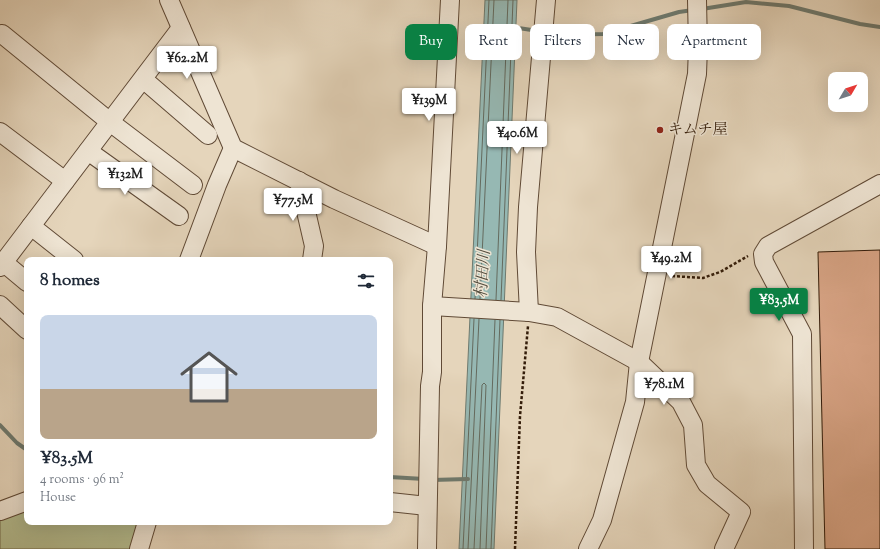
<!DOCTYPE html>
<html lang="en">
<head>
<meta charset="utf-8">
<style>
	:root { --surface:#fff; --page:#f6f6f7; --text:#1f2937; --muted:#747a83; --accent:#0b8043 }
	body { margin:0; font-family:"Sorts Mill Goudy","Noto Serif JP",serif; background:var(--page); color:var(--text); height:100vh; display:flex; flex-direction:column; font-size:15px; white-space:nowrap }
	* { box-sizing:border-box; margin:0 }
	p { font-size:13px; color:var(--muted) }
	.icon { flex:none; width:22px; height:22px; fill:none; stroke:currentColor; stroke-width:2; stroke-linecap:round; stroke-linejoin:round }
	.map { position:relative; flex:1; overflow:hidden }
	.sheet { position:absolute; left:24px; top:257px; width:369px; height:268px; display:flex; flex-direction:column; background:var(--surface); border-radius:8px; box-shadow:0 4px 16px #0002 }
	.sheet>* { flex:none }
	.hud { position:absolute; left:405px; top:24px; width:380px; height:36px; display:flex; gap:8px }
	.needle { width:26px; rotate:51deg }
	.fabs { position:absolute; left:828px; top:72px; display:grid; gap:8px }
	.fabs a { display:grid; place-items:center; width:40px; height:40px; border-radius:8px; background:var(--surface); box-shadow:0 4px 16px #0002; font-size:20px }
	.price { position:absolute; translate:-50% -34px; padding:0 9px; border-radius:4px; background:#fff; color:#222; font-size:13px; line-height:26px; filter:drop-shadow(0 1px 2px #0008) }
	.price::after { content:''; position:absolute; left:50%; top:24px; width:12px; height:9px; margin-left:-6px; background:inherit; clip-path:polygon(0 0,100% 0,50% 100%) }
	.price.selected { background:var(--accent); color:#fff }
	ul { padding:0; list-style:none }
	li { display:grid; align-content:center; gap:8px; height:212px; padding:0 16px }
	li span { display:grid; place-items:center; height:124px; border-radius:8px; color:#555 }
	li>.icon { margin-inline-start:auto }
	span .icon { width:72px; height:72px; fill:#fffc; stroke-width:1 }
	li b { font-size:17px }
	h2 { display:flex; justify-content:space-between; align-items:center; height:48px; padding:0 16px; font-size:17px }
	.pill { padding:0 14px; border-radius:8px; background:var(--surface); box-shadow:0 4px 16px #0002; font-size:14px; line-height:36px }
	.pill.selected { background:var(--accent); color:#fff }
	.map>svg:first-child { display:block }
</style>
</head>
<body>
<div class="map">
<svg width="880" height="549" viewBox="0 0 880 549">
	<defs>
		<filter id="shadow"><feDropShadow dx="4.5" dy="2.5" stdDeviation="0" flood-color="#0004"/></filter>
	</defs>
	<rect width="100%" height="100%" fill="#e5d5bb"/>
	<filter id="stains"><feTurbulence type="fractalNoise" baseFrequency=".005" numOctaves="4"/><feColorMatrix values="0 0 0 0 .2 0 0 0 0 .09 0 0 0 0 .02 0 0 0 .5 -.17"/></filter>
	<radialGradient id="worn" r=".72"><stop offset=".6" stop-color="#630" stop-opacity="0"/><stop offset="1" stop-color="#630" stop-opacity=".3"/></radialGradient>
	<polygon fill="#b4bd91" stroke="#746c4d" points="27,498 27,522 147,522 139,549 0,549 0,511"/>
	<polygon fill="#96b8b3" stroke="#6e7a6f" points="485,0 517,0 494,549 459,549"/>
	<g fill="none" stroke-linecap="round" stroke-linejoin="round">
		<g stroke="#646a5e" stroke-width="1">
			<polyline points="475,299 489,0"/>
			<polyline points="480,299 494,0"/>
			<polyline points="496,300 508,0"/>
			<polyline points="501,300 513,0"/>
			<polyline points="463,549 474,319"/>
			<polyline points="468,549 479,319"/>
			<polyline points="474,549 482,385 484,383 486,385 480,549"/>
			<polyline points="486,549 495,320"/>
			<polyline points="491,549 500,320"/>
		</g>
		<g stroke="#6e7a6f" stroke-width="4">
			<polyline points="702,9 746,2 789,6 860,24 880,27"/>
			<polyline points="512,27 538,31"/>
			<polyline points="547,33 557,35 603,34 679,12 693,10"/>
			<polyline points="0,425 17,443 27,450"/>
			<polyline points="390,477 424,479"/>
			<polyline points="432,480 468,479"/>
		</g>
	</g>
	<polygon fill="#d7a384" stroke="#331c09" filter="url(#shadow)" points="880,250 880,549 825,549 818,252"/>
	<g fill="none" stroke-linecap="round" stroke-linejoin="round">
		<g stroke="#604a36" stroke-width="20">
			<g id="minor">
				<polyline points="169,0 233,148 334,199 437,246"/>
				<polyline points="2,34 110,122 193,185"/>
				<polyline points="143,79 208,135"/>
				<polyline points="0,132 65,181"/>
				<polyline points="88,151 179,216"/>
				<polyline points="299,181 314,246 312,260"/>
				<polyline points="31,226 74,260"/>
				<polyline points="189,260 217,185 233,148"/>
				<polyline points="3,262 27,282"/>
				<polyline points="0,267 181,28"/>
				<polyline points="0,305 27,330"/>
				<polyline points="432,306 529,312 557,317 639,362 681,402 693,425 696,465 707,484 741,512 724,549"/>
				<polyline points="529,312 526,252 528,207 546,0"/>
				<polyline points="390,502 427,506"/>
				<polyline points="0,511 27,501"/>
				<polyline points="139,549 147,522"/>
				<polyline points="427,549 430,386 432,372 432,306 437,246 450,0"/>
				<polyline points="588,549 602,520 635,402 639,362 697,74 698,47 697,0"/>
				<polyline points="804,549 802,334 764,262 763,254 768,246 880,184"/>
			</g>
		</g>
		<g stroke="#331c09" stroke-width="2.5" stroke-dasharray="3 2" stroke-linecap="butt">
			<polyline points="672,276 703,278 720,272 748,256"/>
			<polyline points="515,549 520,416 528,326"/>
		</g>
		<use href="#minor" stroke="#eee4d3" stroke-width="18"/>
	</g>
	<circle fill="#8f2418" stroke="#eee4d3" stroke-width="1.5" cx="660" cy="130" r="4"/>
	<g text-anchor="middle" dominant-baseline="central" stroke-width="3" stroke-linejoin="round" paint-order="stroke">
		<g font-size="15" fill="#331c09" stroke="#eee4d3" text-anchor="start">
			<text x="668" y="130">キムチ屋</text>
		</g>
		<g font-size="16" font-style="italic" fill="#514b3c" stroke="#eee4d3">
			<text transform="translate(484 274) rotate(-86)">村田川</text>
		</g>
	</g>
	<rect width="100%" height="100%" filter="url(#stains)"/>
	<rect width="100%" height="100%" fill="url(#worn)"/>
</svg>
<div class="fabs">
<a><svg class="needle" viewBox="-14 -14 28 28"><path d="M0-13l5 13h-10z" fill="#e53935"/><path d="M0 13l5-13h-10z" fill="#747a83"/></svg></a>
</div>
<b class="price" style="left:187px;top:80px">¥62.2M</b>
<b class="price" style="left:429px;top:122px">¥139M</b>
<b class="price" style="left:517px;top:155px">¥40.6M</b>
<b class="price" style="left:125px;top:196px">¥132M</b>
<b class="price" style="left:293px;top:222px">¥77.5M</b>
<b class="price" style="left:671px;top:280px">¥49.2M</b>
<b class="price selected" style="left:779px;top:322px">¥83.5M</b>
<b class="price" style="left:664px;top:406px">¥78.1M</b>
<div class="hud">
<a class="pill selected">Buy</a>
<a class="pill">Rent</a>
<a class="pill">Filters</a>
<a class="pill">New</a>
<a class="pill">Apartment</a>
</div>
<section class="sheet">
<h2>8 homes<svg class="icon" aria-label="filters" viewBox="0 0 24 24"><path d="M4 7h16M4 17h16"/><circle cx="9" cy="7" r="2"/><circle cx="15" cy="17" r="2"/></svg></h2>
<ul>
<li><span style="background:linear-gradient(#c9d6e8 60%,#b9a48a 0)"><svg class="icon" aria-label="home" viewBox="0 0 24 24"><path d="M3 11l9-7 9 7M6 9v11h12V9"/></svg></span><div><b>¥83.5M</b><p>4 rooms · 96 m²</p><p>House</p></div></li>
</ul>
</section>
</div>
</body>
</html>
